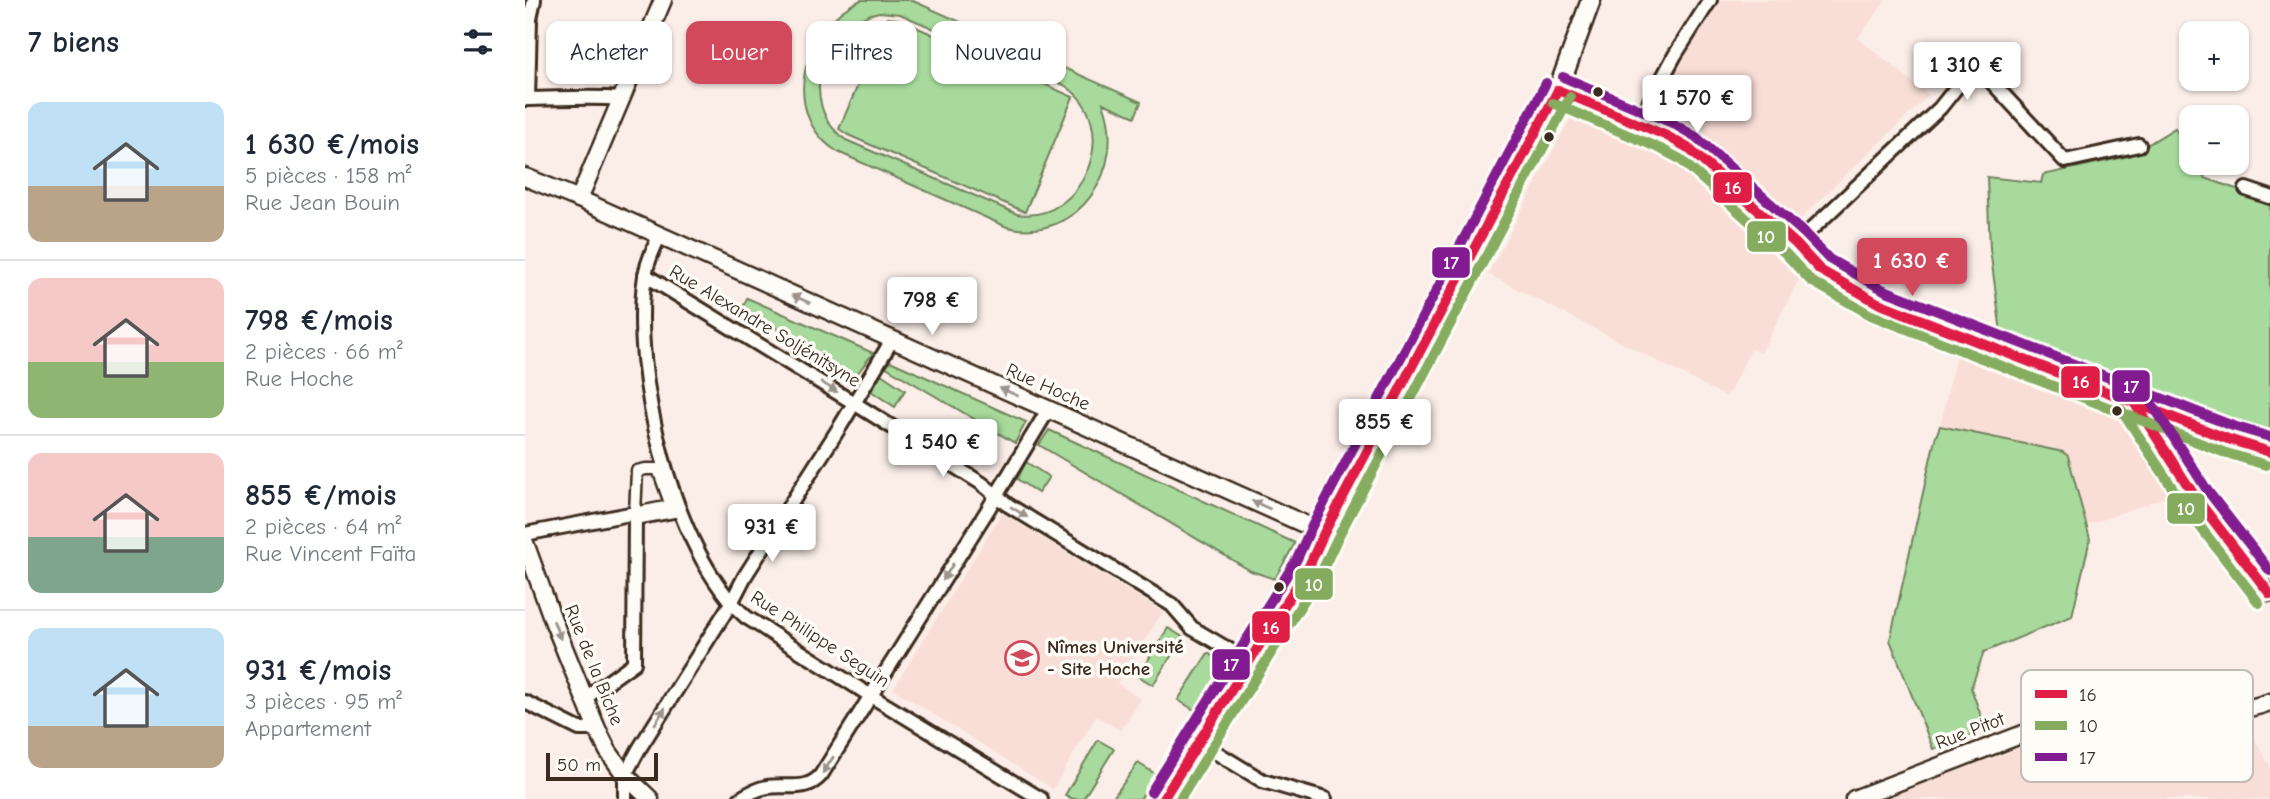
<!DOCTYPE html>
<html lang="fr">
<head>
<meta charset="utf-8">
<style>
	:root { --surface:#fff; --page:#f2f2f3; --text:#1f2937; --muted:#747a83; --line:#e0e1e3; --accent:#d1495b }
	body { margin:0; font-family:"Comic Neue",sans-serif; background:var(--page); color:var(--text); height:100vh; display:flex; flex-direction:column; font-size:26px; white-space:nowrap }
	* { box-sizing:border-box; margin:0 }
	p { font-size:23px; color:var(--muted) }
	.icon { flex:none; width:38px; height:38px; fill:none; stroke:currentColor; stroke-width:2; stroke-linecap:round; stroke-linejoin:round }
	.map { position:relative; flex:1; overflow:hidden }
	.panel { display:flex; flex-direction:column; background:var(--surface); width:525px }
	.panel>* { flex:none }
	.hud { position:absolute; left:21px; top:21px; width:665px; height:63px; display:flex; gap:14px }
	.fabs { position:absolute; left:1654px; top:21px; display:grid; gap:14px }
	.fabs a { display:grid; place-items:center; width:70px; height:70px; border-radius:14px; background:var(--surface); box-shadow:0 2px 5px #0004; font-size:35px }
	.scale { position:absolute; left:21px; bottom:18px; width:112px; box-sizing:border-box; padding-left:7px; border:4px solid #3b2a1e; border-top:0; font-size:19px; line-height:24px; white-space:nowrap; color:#3b2a1e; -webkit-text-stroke:5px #fdfcf7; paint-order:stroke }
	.price { position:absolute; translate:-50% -60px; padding:0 16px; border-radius:7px; background:#fff; color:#222; font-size:23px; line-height:46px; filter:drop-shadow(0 2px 4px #0008) }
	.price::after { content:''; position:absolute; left:50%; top:42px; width:21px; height:16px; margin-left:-10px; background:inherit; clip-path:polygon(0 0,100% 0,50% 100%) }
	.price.on { background:var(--accent); color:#fff }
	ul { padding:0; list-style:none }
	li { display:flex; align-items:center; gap:21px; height:175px; padding:0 28px }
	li+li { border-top:2px solid var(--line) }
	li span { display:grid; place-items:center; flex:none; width:196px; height:140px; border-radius:14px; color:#555 }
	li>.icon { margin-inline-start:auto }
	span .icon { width:84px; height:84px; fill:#fffc; stroke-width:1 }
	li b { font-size:30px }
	h2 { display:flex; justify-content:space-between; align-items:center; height:84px; padding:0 28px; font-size:30px }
	.pill { padding:0 24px; border-radius:14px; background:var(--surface); box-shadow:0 2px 5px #0004; font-size:24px; line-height:63px }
	.pill.on { background:var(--accent); color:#fff }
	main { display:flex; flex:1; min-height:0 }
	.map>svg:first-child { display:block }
</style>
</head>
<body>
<main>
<section class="panel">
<h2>7 biens<svg class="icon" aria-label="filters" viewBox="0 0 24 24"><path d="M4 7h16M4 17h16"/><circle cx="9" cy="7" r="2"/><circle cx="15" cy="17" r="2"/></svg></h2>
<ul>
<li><span style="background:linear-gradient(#bfe0f5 60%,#b9a48a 0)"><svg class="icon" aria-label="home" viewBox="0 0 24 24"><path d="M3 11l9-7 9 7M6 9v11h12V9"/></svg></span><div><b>1 630 €/mois</b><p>5 pièces · 158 m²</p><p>Rue Jean Bouin</p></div></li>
<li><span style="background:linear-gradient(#f6c9c9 60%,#8fb573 0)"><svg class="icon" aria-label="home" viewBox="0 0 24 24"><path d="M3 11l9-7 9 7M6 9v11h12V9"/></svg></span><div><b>798 €/mois</b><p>2 pièces · 66 m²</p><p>Rue Hoche</p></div></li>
<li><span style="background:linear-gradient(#f6c9c9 60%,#7fa58c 0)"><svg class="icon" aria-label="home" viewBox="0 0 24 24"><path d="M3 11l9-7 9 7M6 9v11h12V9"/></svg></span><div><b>855 €/mois</b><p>2 pièces · 64 m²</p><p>Rue Vincent Faïta</p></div></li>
<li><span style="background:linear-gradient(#bfe0f5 70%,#b9a48a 0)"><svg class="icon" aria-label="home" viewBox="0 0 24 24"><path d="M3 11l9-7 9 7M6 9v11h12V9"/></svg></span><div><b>931 €/mois</b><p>3 pièces · 95 m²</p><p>Appartement</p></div></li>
</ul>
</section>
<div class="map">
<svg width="1745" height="799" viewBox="0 0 1745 799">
	<rect width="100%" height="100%" fill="#fbeee8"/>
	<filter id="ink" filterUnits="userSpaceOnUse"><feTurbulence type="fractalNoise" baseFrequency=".0143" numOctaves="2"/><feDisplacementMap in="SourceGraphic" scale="14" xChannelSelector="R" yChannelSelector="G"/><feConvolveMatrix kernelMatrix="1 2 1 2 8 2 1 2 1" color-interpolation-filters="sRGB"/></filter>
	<g filter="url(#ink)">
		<g fill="#f8ded6">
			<polygon points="1192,0 1361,0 1333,38 1404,95 1271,223 1157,134 1134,125 1128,111"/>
			<polygon points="1054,110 1081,117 1154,151 1281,266 1236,353 1226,349 1202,397 963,274 1048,113"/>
			<polygon points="1432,350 1531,388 1529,394 1612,427 1655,492 1562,525 1544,456 1538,452 1415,426"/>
			<polygon points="477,513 638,612 592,683 616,699 612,705 596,731 571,716 528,789 368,689"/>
			<polygon points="1724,728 1745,766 1745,799 1357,799 1540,731"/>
		</g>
		<g fill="#a7da9c" stroke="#71825d" stroke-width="2" fill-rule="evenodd">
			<path d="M336,0H386L616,102L610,117L578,103C603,167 554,244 482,227L313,152C253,115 277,26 336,0ZM354,12L375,14L539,85C600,124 558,225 492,214L321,140C270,104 297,24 354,12Z"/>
			<polygon points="362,18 373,19 548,97 500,212 323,135 314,129"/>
			<polygon points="1650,128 1666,155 1666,163 1671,163 1680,178 1745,201 1745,445 1719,440 1477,340 1465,249 1462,177 1516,183 1518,175 1604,156"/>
			<polygon points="222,298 348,353 329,378 218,307"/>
			<polygon points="365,361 501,422 490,443 361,367"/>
			<polygon points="356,374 380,390 370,407 346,391"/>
			<polygon points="1415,426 1538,452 1543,456 1565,539 1547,616 1459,652 1446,688 1461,730 1408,749 1365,640 1410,439"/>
			<polygon points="524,430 770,543 750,579 726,571 514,445"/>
			<polygon points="501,462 524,477 513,493 492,479"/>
			<polygon points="643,628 658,637 628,685 613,676"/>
			<polygon points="683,653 699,664 669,710 653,700"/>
			<polygon points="573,740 589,749 558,799 548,799 540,795"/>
			<polygon points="613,763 632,775 615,799 587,799"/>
		</g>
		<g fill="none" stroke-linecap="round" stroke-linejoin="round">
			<g stroke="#3b2a1e" stroke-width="15">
				<polygon id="pedestrian" points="121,469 133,469 145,503 140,507 110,513 112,471"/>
			</g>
			<g stroke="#3b2a1e" stroke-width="18">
				<g id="minor">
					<polyline points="1033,90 1142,136 1163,148 1271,244 1295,270 1353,303 1703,439 1745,452"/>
					<path d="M0,99C32,99 64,96 96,99"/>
					<polyline points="3,99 5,19 9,0"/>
					<polyline points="1113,123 1150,55 1185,0"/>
					<polyline points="1721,189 1745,197"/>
					<path d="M134,236C129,249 122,261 120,276C105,370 148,553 221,617L346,696L516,799"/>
					<polyline points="1271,244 1415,108 1450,64 1540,161 1614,145"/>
					<polyline points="120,275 329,403 456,483 483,505 647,605 667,628 725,662"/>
					<polyline points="1608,402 1671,498 1745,594"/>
					<polyline points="110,518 154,510"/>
					<polyline points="0,534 110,513 109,663 59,699"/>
					<polyline points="0,702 54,729 72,729"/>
					<polyline points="676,739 692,753 738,781 800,799"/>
					<polyline points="100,799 100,775 114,749 206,603 220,576 316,425 367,340"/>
					<path d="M215,799C224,793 231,789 242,787C261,784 282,792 296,775L462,511L523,410"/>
				</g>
			</g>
			<g stroke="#3b2a1e" stroke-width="21">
				<g id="tertiary">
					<polyline points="0,177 54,199 799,533"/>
					<polyline points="54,199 138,0"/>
					<polyline points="0,543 29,623 72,729 83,751 100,775 125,799"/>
					<path d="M1329,799L1519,726C1558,717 1598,715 1638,713C1675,712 1710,715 1745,702"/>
				</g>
			</g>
			<g stroke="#3b2a1e" stroke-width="23">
				<polyline id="secondary" points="638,799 784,566 799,533 1033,90 1066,0"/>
			</g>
			<use href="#pedestrian" stroke="#fdfcf7" stroke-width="10"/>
			<use href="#minor" stroke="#fdfcf7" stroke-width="12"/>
			<use href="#tertiary" stroke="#fdfcf7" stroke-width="16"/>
			<use href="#secondary" stroke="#fdfcf7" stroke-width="18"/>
			<g stroke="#fdfcf7" stroke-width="16">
				<g id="bus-1">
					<polyline points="1033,90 1142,136 1163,148 1271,244 1295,270 1353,303 1703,439 1745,452"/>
					<polyline points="1608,401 1671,498 1745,594"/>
					<polyline points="638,799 784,566 799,533 1033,90"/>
				</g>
			</g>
			<g stroke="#fdfcf7" stroke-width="16">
				<g id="bus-2">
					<polyline points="1028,103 1136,149 1155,159 1261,254 1286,281 1346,315 1698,452 1741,465"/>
					<polyline points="1596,409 1660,507 1734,603"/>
					<polyline points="655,799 796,573 812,539 1045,97"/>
				</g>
			</g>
			<g stroke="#fdfcf7" stroke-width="16">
				<g id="bus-3">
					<polyline points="1038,77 1147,123 1171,137 1280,234 1304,259 1359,290 1708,426 1745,437"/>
					<polyline points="1620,393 1682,490 1745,571"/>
					<polyline points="626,792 772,559 787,526 1021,83"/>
				</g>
			</g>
			<use href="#bus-1" stroke="#df1d45" stroke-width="10"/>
			<use href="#bus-2" stroke="#85ac5e" stroke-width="10"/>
			<use href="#bus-3" stroke="#821b8f" stroke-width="10"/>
		</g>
		<defs><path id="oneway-solid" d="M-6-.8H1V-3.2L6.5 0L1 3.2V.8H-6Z" transform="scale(1.75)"/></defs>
		<g fill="#9c938a">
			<use href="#oneway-solid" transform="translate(276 299) rotate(-156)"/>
			<use href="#oneway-solid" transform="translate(304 387) rotate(32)"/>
			<use href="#oneway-solid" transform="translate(484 392) rotate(-156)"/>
			<use href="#oneway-solid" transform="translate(736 505) rotate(-156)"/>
			<use href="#oneway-solid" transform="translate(494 512) rotate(32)"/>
			<use href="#oneway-solid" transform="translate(423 572) rotate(122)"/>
			<use href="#oneway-solid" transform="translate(32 630) rotate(69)"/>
			<use href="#oneway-solid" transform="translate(135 716) rotate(-58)"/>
			<use href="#oneway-solid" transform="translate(303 765) rotate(123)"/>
		</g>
	</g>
	<defs>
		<g id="university-ring" transform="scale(1.75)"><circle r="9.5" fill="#fdfcf7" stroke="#d1495b" stroke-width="1.5"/><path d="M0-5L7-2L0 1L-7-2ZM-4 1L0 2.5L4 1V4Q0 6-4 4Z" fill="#d1495b"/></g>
	</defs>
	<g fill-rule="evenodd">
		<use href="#university-ring" x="497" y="658"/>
	</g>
	<g fill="#3b2a1e" stroke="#fdfcf7" stroke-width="2.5">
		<circle cx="1073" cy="92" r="6"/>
		<circle cx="1024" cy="137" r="6"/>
		<circle cx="1592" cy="411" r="6"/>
		<circle cx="754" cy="587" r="6"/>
	</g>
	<g text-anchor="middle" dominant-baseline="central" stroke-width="7" stroke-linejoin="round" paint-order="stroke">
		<g font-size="19" fill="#3b2a1e" stroke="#fdfcf7">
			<text transform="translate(240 326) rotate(31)">Rue Alexandre Soljénitsyne</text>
			<text transform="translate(523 387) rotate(24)">Rue Hoche</text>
			<text transform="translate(295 639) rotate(33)">Rue Philippe Seguin</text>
			<text transform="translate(69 665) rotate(68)">Rue de la Biche</text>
			<text transform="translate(1445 731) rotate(-21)">Rue Pitot</text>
		</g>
		<g font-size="19" font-weight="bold" fill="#3b2a1e" stroke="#fdfcf7" text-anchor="start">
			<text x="522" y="647">Nîmes Université<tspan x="522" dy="22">- Site Hoche</tspan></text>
		</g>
	</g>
	<rect x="1496" y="670" width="232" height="112" rx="10" fill="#fdfcf7" stroke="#c3bdb6" stroke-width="2"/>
	<rect x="1510" y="690" width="32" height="8" fill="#df1d45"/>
	<rect x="1510" y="721" width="32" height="9" fill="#85ac5e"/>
	<rect x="1510" y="753" width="32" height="8" fill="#821b8f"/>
	<g font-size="19" fill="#3b2a1e">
		<text x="1554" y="701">16</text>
		<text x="1554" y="732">10</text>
		<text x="1554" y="764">17</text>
	</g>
	<g stroke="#fdfcf7" stroke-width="2.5">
		<rect x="1187" y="171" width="41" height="33" rx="7" fill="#df1d45"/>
		<rect x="1221" y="220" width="41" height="33" rx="7" fill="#85ac5e"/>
		<rect x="906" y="246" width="40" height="33" rx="7" fill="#821b8f"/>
		<rect x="1535" y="365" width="41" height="34" rx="7" fill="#df1d45"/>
		<rect x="1586" y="369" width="40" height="34" rx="7" fill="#821b8f"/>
		<rect x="1641" y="492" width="40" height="33" rx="7" fill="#85ac5e"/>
		<rect x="769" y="567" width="40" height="34" rx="7" fill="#85ac5e"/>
		<rect x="726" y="610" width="40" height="34" rx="7" fill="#df1d45"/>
		<rect x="686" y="648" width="40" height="33" rx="7" fill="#821b8f"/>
	</g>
	<g font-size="19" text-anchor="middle" font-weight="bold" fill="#fff">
		<text x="1208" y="194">16</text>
		<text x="1241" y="243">10</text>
		<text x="926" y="269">17</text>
		<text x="1556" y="388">16</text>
		<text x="1606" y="393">17</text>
		<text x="1661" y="515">10</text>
		<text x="789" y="591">10</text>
		<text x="746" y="634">16</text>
		<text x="706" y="671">17</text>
	</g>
</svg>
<div class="fabs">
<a>+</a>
<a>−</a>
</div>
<div class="scale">50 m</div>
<b class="price" style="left:1442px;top:102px">1 310 €</b>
<b class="price" style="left:1172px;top:135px">1 570 €</b>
<b class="price on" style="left:1387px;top:298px">1 630 €</b>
<b class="price" style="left:407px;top:337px">798 €</b>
<b class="price" style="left:860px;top:459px">855 €</b>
<b class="price" style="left:418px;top:479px">1 540 €</b>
<b class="price" style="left:247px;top:564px">931 €</b>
<div class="hud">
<a class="pill">Acheter</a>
<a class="pill on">Louer</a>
<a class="pill">Filtres</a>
<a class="pill">Nouveau</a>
</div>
</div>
</main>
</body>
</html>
